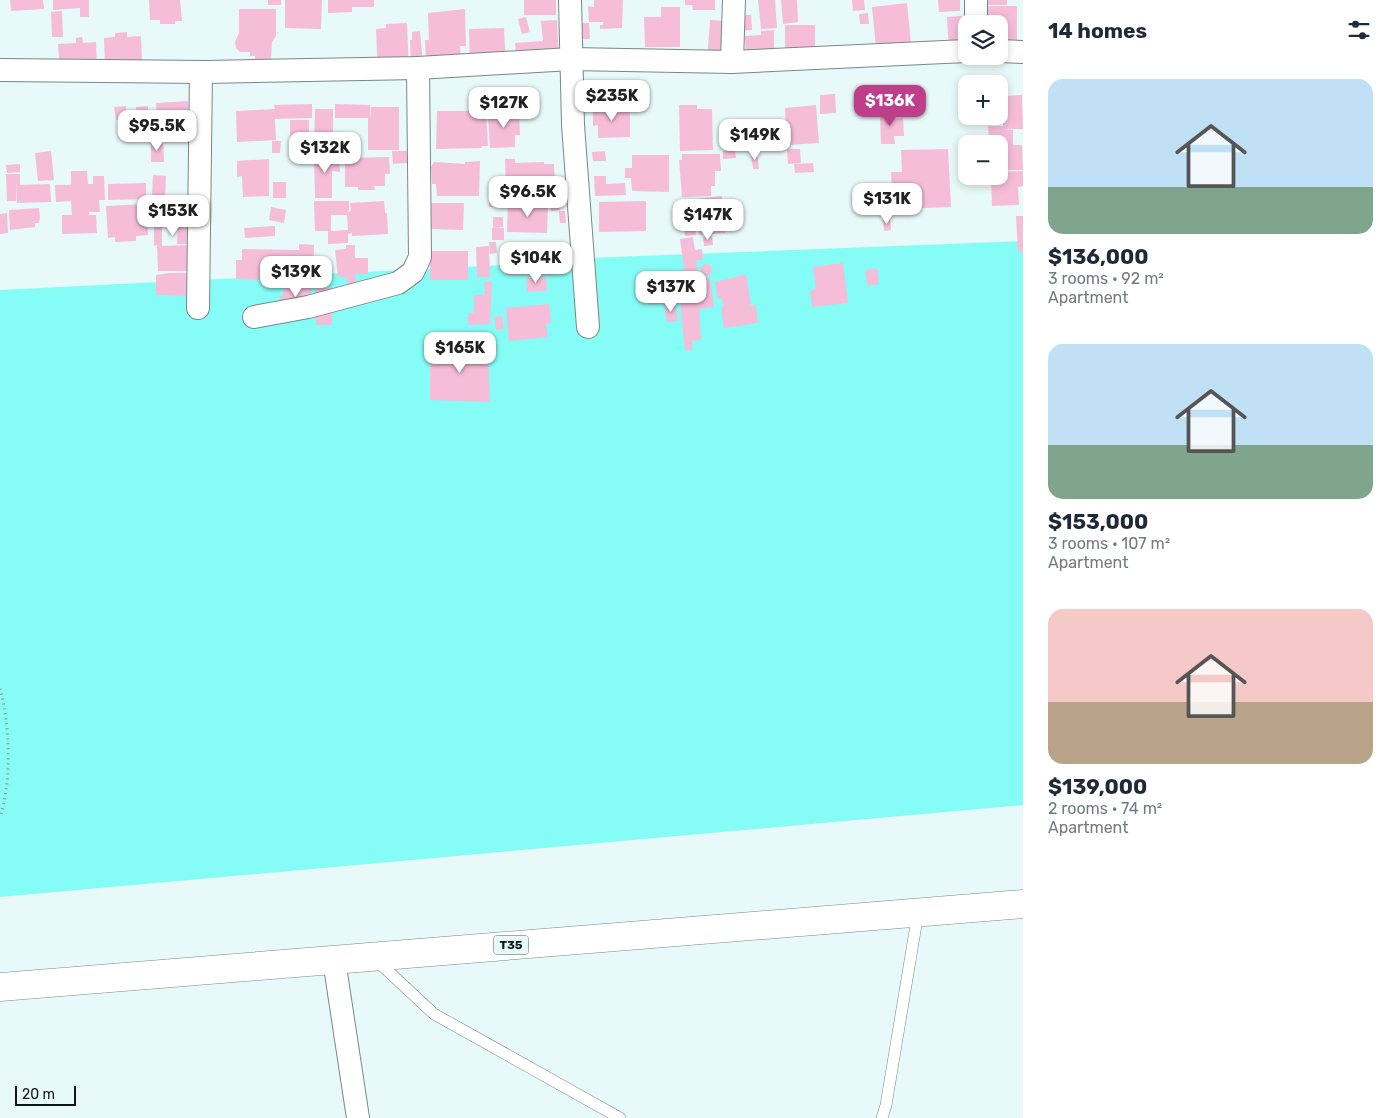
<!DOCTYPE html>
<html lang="en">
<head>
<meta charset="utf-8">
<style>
	:root { --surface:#fff; --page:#f2f2f3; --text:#1f2937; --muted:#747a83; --accent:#be3e8a }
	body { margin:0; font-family:Rubik,sans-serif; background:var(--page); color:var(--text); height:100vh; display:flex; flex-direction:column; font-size:19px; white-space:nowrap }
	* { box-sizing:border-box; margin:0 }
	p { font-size:16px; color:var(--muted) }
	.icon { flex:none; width:28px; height:28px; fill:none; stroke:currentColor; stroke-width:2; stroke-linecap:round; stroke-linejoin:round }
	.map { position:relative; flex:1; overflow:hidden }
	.drawer { display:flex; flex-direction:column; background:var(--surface); width:375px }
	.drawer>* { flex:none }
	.tools { position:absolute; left:958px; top:15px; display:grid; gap:10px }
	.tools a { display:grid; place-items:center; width:50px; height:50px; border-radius:10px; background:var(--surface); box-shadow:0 2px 8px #0003; font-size:25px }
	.scale { position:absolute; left:15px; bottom:12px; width:61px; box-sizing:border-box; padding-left:5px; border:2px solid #111717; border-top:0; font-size:14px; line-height:18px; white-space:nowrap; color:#111717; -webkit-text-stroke:4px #e7f9f8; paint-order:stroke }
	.price { position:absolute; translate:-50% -42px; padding:0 11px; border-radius:10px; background:#fff; color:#222; font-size:16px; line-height:32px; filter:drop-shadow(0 1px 2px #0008) }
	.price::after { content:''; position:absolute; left:50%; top:30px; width:15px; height:11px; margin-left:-8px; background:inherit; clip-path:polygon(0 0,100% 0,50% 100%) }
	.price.current { background:var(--accent); color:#fff }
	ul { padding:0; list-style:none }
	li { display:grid; align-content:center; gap:10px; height:265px; padding:0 25px }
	li span { display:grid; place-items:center; height:155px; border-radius:15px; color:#555 }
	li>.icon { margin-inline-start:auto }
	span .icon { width:90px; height:90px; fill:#fffc; stroke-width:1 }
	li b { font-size:21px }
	h2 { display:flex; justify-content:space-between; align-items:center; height:60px; padding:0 25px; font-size:21px }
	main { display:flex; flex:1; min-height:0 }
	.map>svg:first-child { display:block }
</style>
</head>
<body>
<main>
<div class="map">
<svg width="1023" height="1118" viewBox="0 0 1023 1118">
	<rect width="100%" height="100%" fill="#e7f9f8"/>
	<polygon fill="#86fcf7" points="1023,241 1023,805 0,897 0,290 564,262 564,259"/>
	<g fill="#f6bdd9" fill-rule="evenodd">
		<polygon points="10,0 43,0 44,9 11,11"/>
		<polygon points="53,0 89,0 89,17 80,17 80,8 53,10"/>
		<polygon points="149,0 180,0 182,21 175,21 175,24 160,24 160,20 150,20"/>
		<rect x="268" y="0" width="13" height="5"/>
		<polygon points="285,0 322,0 321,29 285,28"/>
		<polygon points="328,0 374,0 374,7 352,7 352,12 328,13"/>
		<rect x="524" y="0" width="32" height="15"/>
		<polygon points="594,0 623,0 622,28 600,29 600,25 603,25 603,22 589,22 588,6 594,7"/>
		<polygon points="685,0 715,0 715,10 693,10 692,5 685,5"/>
		<polygon points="758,0 775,0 777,28 761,29"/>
		<polygon points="781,0 797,0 798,22 783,24"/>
		<polygon points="852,0 864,0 865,10 853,11"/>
		<polygon points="938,0 960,0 960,11 939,12"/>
		<polygon points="986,0 1007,0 1007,5 987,5"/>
		<polygon points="907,3 912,54 877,58 872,7"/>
		<polygon points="986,6 1017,6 1017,52 999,52 999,24 985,24"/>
		<polygon points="661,7 680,7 680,47 645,47 644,17 661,17"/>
		<polygon points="239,9 276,9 276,36 272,42 271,60 255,60 255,56 250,56 250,52 240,52 236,48 235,42 239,33"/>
		<polygon points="465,9 466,46 460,46 461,59 426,61 425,40 429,40 428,13"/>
		<polygon points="62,11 63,37 52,37 51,12"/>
		<polygon points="868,13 869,24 860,24 859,14"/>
		<polygon points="737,15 751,15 752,30 738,31"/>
		<polygon points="962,16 964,53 949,53 947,17"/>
		<polygon points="526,17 530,32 522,34 518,19"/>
		<polygon points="557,20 559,62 517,65 515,43 543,41 541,21"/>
		<polygon points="710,20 729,21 726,63 707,62"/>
		<polygon points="407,23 409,73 378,74 376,29 386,28 386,24"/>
		<polygon points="581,23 589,23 590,39 582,39"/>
		<rect x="785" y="25" width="30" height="38"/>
		<polygon points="504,28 506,68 470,74 469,29"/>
		<polygon points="774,30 774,58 746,59 745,36 761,35 761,31"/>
		<polygon points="420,31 423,64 411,65 410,40 412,40 412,32"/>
		<polygon points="127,32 127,37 141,36 142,63 105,65 104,38 115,37 115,33"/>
		<polygon points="82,37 83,43 96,42 97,67 60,69 58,44 76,43 76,38"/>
		<polygon points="999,90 1001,90 1001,125 986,125 986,116 999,116"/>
		<polygon points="835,94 836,113 820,114 820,95"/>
		<polygon points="1022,95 1023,129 1003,129 1013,130 1013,145 1022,145 1023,170 1008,170 1007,145 999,148 999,144 989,144 988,126 1003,126 1003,96"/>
		<polygon points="188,101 190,140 158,141 156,103"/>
		<polygon points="312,104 312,118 275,119 276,140 237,142 236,111 275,109 274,105"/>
		<polygon points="335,104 370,105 371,119 371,107 399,107 399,150 368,150 368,118 335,118"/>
		<polygon points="679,105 697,105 697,109 712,109 713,150 680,151"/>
		<polygon points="816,105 819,143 787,145 785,108"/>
		<polygon points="126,106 127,119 116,120 114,107"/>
		<polygon points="148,106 148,118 136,119 136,107"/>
		<polygon points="498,106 507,106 507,112 519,113 520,135 515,135 515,147 490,148 488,116 497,116"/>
		<polygon points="630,107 630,137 598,138 598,125 593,126 593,108"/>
		<polygon points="315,109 333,109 333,148 314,149"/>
		<polygon points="894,110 894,119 903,118 904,136 894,136 895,144 881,144 880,111"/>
		<polygon points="437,111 486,111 488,146 482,146 481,148 436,149"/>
		<rect x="290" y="120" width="19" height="24"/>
		<polygon points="272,141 281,141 280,153 272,153"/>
		<polygon points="163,142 164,162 151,162 151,143"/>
		<polygon points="337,144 350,144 351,151 337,152"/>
		<polygon points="787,149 800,149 801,163 788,164"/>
		<polygon points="948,149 951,207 893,209 891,172 902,172 901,150"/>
		<polygon points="999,149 1004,149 1005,171 999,171"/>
		<polygon points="735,150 736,158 723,159 723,151"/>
		<polygon points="51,151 54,180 38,181 35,153"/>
		<polygon points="392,151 407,151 407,163 393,164"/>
		<polygon points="605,151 606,161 593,161 592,152"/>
		<polygon points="757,152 759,169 753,169 751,153"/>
		<polygon points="314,153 339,154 340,172 332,171 332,198 315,198"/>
		<polygon points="682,154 720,154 721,171 715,171 715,186 711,186 711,196 682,197 679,160 682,160"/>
		<polygon points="632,155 669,155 669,192 632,191 631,178 625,178 625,168 632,168"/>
		<polygon points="389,157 390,174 385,174 385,186 374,186 375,190 358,190 358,187 345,187 345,158"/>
		<polygon points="269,159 269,196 243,197 242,176 237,177 237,161"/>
		<polygon points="505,159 515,159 515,163 544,162 544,164 554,164 555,189 548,189 548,186 544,186 544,189 506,191"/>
		<polygon points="480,161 479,196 437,196 436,184 432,184 431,167 434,162 465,164 465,162"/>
		<polygon points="813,163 814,172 795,173 794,164"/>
		<polygon points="20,164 20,172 7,173 6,165"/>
		<polygon points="71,171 87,171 88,184 93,184 93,176 104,176 105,200 99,200 100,212 89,212 89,215 96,215 97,233 62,234 62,215 72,215 71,201 56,202 55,185 71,185"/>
		<polygon points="1023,171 1023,186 1018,187 1019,205 992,206 991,176 999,176 999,172"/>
		<polygon points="6,174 20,174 20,185 50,184 51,202 17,203 16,182 16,201 7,201"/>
		<polygon points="153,175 166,176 165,197 152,196"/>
		<polygon points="594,176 606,176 606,184 625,183 626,195 595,196"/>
		<rect x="273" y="182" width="13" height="16"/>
		<polygon points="146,183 146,199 108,200 108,184"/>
		<rect x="489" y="196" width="8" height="11"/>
		<polygon points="722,196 725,233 699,235 696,199"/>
		<polygon points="559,198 560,210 551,211 550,199"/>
		<path d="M314,201H349V210L347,212L351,211L350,203L384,201L385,213H387L388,234L352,236V233L348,234V243L328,244V231H315ZM331,215H347L348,230L331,231Z"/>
		<polygon points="646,201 646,231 599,232 599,202"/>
		<polygon points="430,203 464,203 463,230 429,229"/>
		<polygon points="508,203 548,203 547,233 507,232"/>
		<polygon points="146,204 148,235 136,236 136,241 115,242 115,237 108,238 106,206"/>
		<polygon points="677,204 693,205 692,223 676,222"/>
		<polygon points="153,205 190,205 190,219 177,219 177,222 192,222 191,244 177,244 178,224 162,224 162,246 188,245 188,271 158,271 157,245 154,246 154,220 162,219 153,219"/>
		<polygon points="271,207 286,210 284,223 269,220"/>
		<polygon points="39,208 40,218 39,223 35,223 35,227 10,230 9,210"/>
		<polygon points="559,211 565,211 566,223 560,223"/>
		<polygon points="7,213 8,233 0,234 0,214"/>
		<polygon points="1016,216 1023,216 1023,251 1018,252"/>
		<polygon points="493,217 503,217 503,227 493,228"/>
		<polygon points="890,218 891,230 884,231 883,219"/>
		<polygon points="695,223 696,235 685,236 684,224"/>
		<polygon points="275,226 275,236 245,238 244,228"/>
		<rect x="492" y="228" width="12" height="12"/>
		<polygon points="712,236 713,245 704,246 703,237"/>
		<polygon points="693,237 695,250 702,249 703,260 696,260 698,273 685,275 680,239"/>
		<polygon points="489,242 496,242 497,253 490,254"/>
		<polygon points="299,244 314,245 313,285 298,285 298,281 236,279 236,260 242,260 242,249 299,250"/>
		<polygon points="346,245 355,245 355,258 368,258 368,274 355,274 356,284 347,284 347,277 338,277 335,250 346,249"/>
		<polygon points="489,246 490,277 477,277 476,247"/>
		<rect x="506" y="248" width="49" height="27"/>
		<rect x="430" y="251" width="38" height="29"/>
		<polygon points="843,263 848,303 812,307 810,290 816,289 813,267"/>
		<circle cx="706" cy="270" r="6"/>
		<polygon points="877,268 879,284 868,286 865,270"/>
		<polygon points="169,273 195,273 195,296 156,295 156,275"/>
		<polygon points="746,274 751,306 756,305 758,323 724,328 721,307 724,307 722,299 718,299 715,282"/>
		<polygon points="546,277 547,291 527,292 526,278"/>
		<polygon points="710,278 714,307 699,309 701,340 692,341 693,350 685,350 678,282"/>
		<polygon points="492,281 490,324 468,325 468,313 474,313 474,295 485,295 484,282"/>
		<polygon points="672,284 674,302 648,305 647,286"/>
		<polygon points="284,286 311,287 309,310 279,307 280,296 283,296"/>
		<rect x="316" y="288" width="16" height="37"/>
		<polygon points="675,303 678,321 667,322 664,305"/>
		<polygon points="549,304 551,323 546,324 548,337 509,341 506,308"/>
		<polygon points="502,316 504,329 496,330 494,317"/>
		<polygon points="430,346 488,346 490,402 430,400"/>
	</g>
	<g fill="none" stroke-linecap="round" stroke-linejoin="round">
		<g stroke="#788887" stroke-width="12">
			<g id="service">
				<polyline points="375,959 434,1014 620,1118"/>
				<polyline points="882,1118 886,1105 918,913"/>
			</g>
		</g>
		<g stroke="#788887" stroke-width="24">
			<g id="minor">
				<polyline points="570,0 573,125 588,327"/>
				<polyline points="976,0 976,24"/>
				<polyline points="999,51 1023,52"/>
				<polyline points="732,62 734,0"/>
				<polyline points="0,70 206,72 418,68 571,59 732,62 966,51"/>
				<polyline points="198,308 201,72"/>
				<polyline points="254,317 308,307 398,283 413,272 420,257 418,68"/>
				<polyline points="334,960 358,1118"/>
			</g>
		</g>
		<g stroke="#788887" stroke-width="29">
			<polyline id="trunk" points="0,987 1023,904"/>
		</g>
		<path stroke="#889595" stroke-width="3" stroke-dasharray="1 4" stroke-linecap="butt" d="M0,689C10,724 12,782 0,817"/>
		<use href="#service" stroke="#fff" stroke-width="11"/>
		<use href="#minor" stroke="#fff" stroke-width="22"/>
		<use href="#trunk" stroke="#fff" stroke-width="28"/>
	</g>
	<g text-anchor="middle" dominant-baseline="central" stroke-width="4" stroke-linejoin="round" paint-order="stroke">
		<rect fill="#e7f9f8" stroke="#515b5a" stroke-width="1" x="493.5" y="935.5" width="35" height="19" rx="4"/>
		<g font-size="12" font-weight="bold" fill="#111717">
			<text x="511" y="945">T35</text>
		</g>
	</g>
</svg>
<div class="tools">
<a><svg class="icon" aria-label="layers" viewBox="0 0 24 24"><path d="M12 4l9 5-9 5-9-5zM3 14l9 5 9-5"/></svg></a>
<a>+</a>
<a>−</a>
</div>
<div class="scale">20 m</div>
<b class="price" style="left:612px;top:122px">$235K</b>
<b class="price current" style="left:890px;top:127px">$136K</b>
<b class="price" style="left:504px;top:129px">$127K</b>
<b class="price" style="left:157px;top:152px">$95.5K</b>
<b class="price" style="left:755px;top:161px">$149K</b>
<b class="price" style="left:325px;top:174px">$132K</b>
<b class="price" style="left:528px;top:218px">$96.5K</b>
<b class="price" style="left:887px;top:225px">$131K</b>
<b class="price" style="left:173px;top:237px">$153K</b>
<b class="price" style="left:708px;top:241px">$147K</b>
<b class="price" style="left:536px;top:284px">$104K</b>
<b class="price" style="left:296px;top:298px">$139K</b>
<b class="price" style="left:671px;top:313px">$137K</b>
<b class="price" style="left:460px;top:374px">$165K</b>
</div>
<section class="drawer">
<h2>14 homes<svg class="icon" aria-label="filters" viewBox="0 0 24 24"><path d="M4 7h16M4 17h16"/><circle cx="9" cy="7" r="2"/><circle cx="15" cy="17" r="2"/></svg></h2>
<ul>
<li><span style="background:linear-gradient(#bfe0f5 70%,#7fa58c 0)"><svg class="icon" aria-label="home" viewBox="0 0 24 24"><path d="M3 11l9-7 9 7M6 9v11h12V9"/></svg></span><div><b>$136,000</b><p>3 rooms · 92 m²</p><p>Apartment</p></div></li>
<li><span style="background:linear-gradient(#bfe0f5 65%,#7fa58c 0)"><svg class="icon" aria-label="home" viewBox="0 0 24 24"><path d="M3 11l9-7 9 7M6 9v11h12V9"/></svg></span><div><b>$153,000</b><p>3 rooms · 107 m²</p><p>Apartment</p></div></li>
<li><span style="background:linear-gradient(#f6c9c9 60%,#b9a48a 0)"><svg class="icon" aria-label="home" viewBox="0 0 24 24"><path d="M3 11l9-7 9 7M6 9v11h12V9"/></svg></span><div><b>$139,000</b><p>2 rooms · 74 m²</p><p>Apartment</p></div></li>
</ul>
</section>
</main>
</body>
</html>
